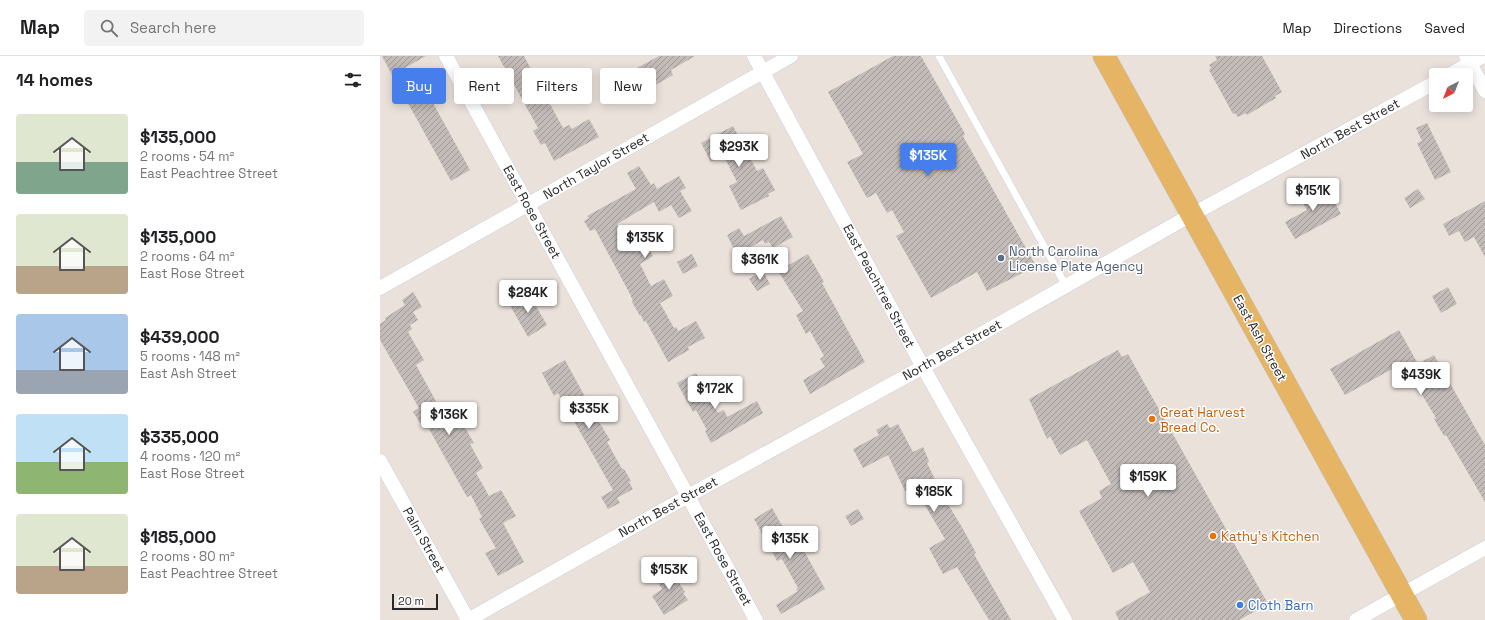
<!DOCTYPE html>
<html lang="en">
<head>
<meta charset="utf-8">
<style>
	:root { --surface:#fff; --page:#f2f2f2; --text:#202124; --muted:#757577; --line:#e0e0e0; --accent:#467eec }
	body { margin:0; font-family:"Space Grotesk",sans-serif; background:var(--page); color:var(--text); height:100vh; display:flex; flex-direction:column; font-size:15px; white-space:nowrap }
	* { box-sizing:border-box; margin:0 }
	p { font-size:13px; color:var(--muted) }
	.icon { flex:none; width:22px; height:22px; fill:none; stroke:currentColor; stroke-width:2; stroke-linecap:round; stroke-linejoin:round }
	.map { position:relative; flex:1; overflow:hidden }
	.drawer { display:flex; flex-direction:column; background:var(--surface); width:380px }
	.drawer>* { flex:none }
	.top-card { position:absolute; left:12px; top:12px; width:380px; height:36px; display:flex; gap:8px }
	.needle { width:26px; rotate:222deg }
	.controls { position:absolute; left:1049px; top:12px; display:grid; gap:8px }
	.controls a { display:grid; place-items:center; width:44px; height:44px; border-radius:4px; background:var(--surface); box-shadow:0 2px 10px #0003; font-size:20px }
	.scale { position:absolute; left:12px; bottom:10px; width:46px; box-sizing:border-box; padding-left:4px; border:2px solid #282828; border-top:0; font-size:11px; line-height:14px; white-space:nowrap; color:#282828; -webkit-text-stroke:3px #fff; paint-order:stroke }
	.price { position:absolute; translate:-50% -34px; padding:0 9px; border-radius:4px; background:#fff; color:#222; font-size:13px; line-height:26px; filter:drop-shadow(0 1px 2px #0008) }
	.price::after { content:''; position:absolute; left:50%; top:24px; width:12px; height:9px; margin-left:-6px; background:inherit; clip-path:polygon(0 0,100% 0,50% 100%) }
	.price.on { background:var(--accent); color:#fff }
	ul { padding:0; list-style:none }
	li { display:flex; align-items:center; gap:12px; height:100px; padding:0 16px }
	li span { display:grid; place-items:center; flex:none; width:112px; height:80px; border-radius:4px; color:#555 }
	li>.icon { margin-inline-start:auto }
	span .icon { width:48px; height:48px; fill:#fffc; stroke-width:1 }
	li b { font-size:17px }
	h2 { display:flex; justify-content:space-between; align-items:center; height:48px; padding:0 16px; font-size:17px }
	.chip { padding:0 14px; border-radius:4px; background:var(--surface); box-shadow:0 2px 10px #0003; font-size:14px; line-height:36px }
	.chip.on { background:var(--accent); color:#fff }
	header { display:flex; align-items:center; gap:24px; box-sizing:border-box; height:56px; padding:0 20px; background:var(--surface); border-bottom:1px solid var(--line) }
	header strong { font-size:19px }
	nav { display:flex; gap:22px; margin-inline-start:auto; font-size:14px }
	.search { width:280px; height:36px; background:var(--page); display:flex; align-items:center; gap:10px; box-sizing:border-box; padding:0 14px; border-radius:4px; color:var(--muted); font-size:15px }
	main { display:flex; flex:1; min-height:0 }
	.map>svg:first-child { display:block }
</style>
</head>
<body>
<header>
<strong>Map</strong>
<div class="search"><svg class="icon" aria-label="search" viewBox="0 0 24 24"><circle cx="10" cy="10" r="6"/><path d="M15 15l6 6"/></svg>Search here</div>
<nav><a>Map</a><a>Directions</a><a>Saved</a></nav>
</header>
<main>
<section class="drawer">
<h2>14 homes<svg class="icon" aria-label="filters" viewBox="0 0 24 24"><path d="M4 7h16M4 17h16"/><circle cx="9" cy="7" r="2"/><circle cx="15" cy="17" r="2"/></svg></h2>
<ul>
<li><span style="background:linear-gradient(#dfe7d0 60%,#7fa58c 0)"><svg class="icon" aria-label="home" viewBox="0 0 24 24"><path d="M3 11l9-7 9 7M6 9v11h12V9"/></svg></span><div><b>$135,000</b><p>2 rooms · 54 m²</p><p>East Peachtree Street</p></div></li>
<li><span style="background:linear-gradient(#dfe7d0 65%,#b9a48a 0)"><svg class="icon" aria-label="home" viewBox="0 0 24 24"><path d="M3 11l9-7 9 7M6 9v11h12V9"/></svg></span><div><b>$135,000</b><p>2 rooms · 64 m²</p><p>East Rose Street</p></div></li>
<li><span style="background:linear-gradient(#a9c7e8 70%,#9aa5b1 0)"><svg class="icon" aria-label="home" viewBox="0 0 24 24"><path d="M3 11l9-7 9 7M6 9v11h12V9"/></svg></span><div><b>$439,000</b><p>5 rooms · 148 m²</p><p>East Ash Street</p></div></li>
<li><span style="background:linear-gradient(#bfe0f5 60%,#8fb573 0)"><svg class="icon" aria-label="home" viewBox="0 0 24 24"><path d="M3 11l9-7 9 7M6 9v11h12V9"/></svg></span><div><b>$335,000</b><p>4 rooms · 120 m²</p><p>East Rose Street</p></div></li>
<li><span style="background:linear-gradient(#dfe7d0 65%,#b9a48a 0)"><svg class="icon" aria-label="home" viewBox="0 0 24 24"><path d="M3 11l9-7 9 7M6 9v11h12V9"/></svg></span><div><b>$185,000</b><p>2 rooms · 80 m²</p><p>East Peachtree Street</p></div></li>
</ul>
</section>
<div class="map">
<svg width="1105" height="564" viewBox="0 0 1105 564">
	<defs>
		<pattern id="building-hatch" width="6" height="6" patternUnits="userSpaceOnUse"><rect width="6" height="6" fill="#c2bbb8"/><path d="M-1 1l2-2M0 6l6-6M5 7l2-2" fill="none" stroke="#9e9896"/></pattern>
	</defs>
	<rect width="100%" height="100%" fill="#eae1db"/>
	<g fill="url(#building-hatch)">
		<polygon points="2,0 46,0 12,19"/>
		<polygon points="118,0 144,0 183,72 189,69 192,73 209,63 219,81 174,105 165,87 161,89 153,75 158,72"/>
		<polygon points="279,0 315,0 291,14 293,19 249,44 237,23"/>
		<polygon points="513,0 541,0 585,78 583,80 656,210 607,235 597,216 551,242 516,180 524,176 512,154 507,157 496,137 487,142 467,106 483,98 448,36"/>
		<polygon points="835,0 882,0 902,36 895,40 896,42 867,59 866,57 858,61 855,57 853,58 829,14 831,12 829,9 837,4"/>
		<polygon points="43,29 90,114 71,125 24,40"/>
		<polygon points="1047,67 1071,116 1055,124 1037,87 1042,85 1036,72"/>
		<polygon points="353,70 377,115 383,112 395,134 388,138 389,140 361,154 349,130 357,126 343,99 331,106 321,87"/>
		<polygon points="259,110 271,129 274,127 277,133 299,120 306,132 300,135 312,155 299,162 291,149 279,156 274,146 237,168 250,192 264,184 273,200 260,208 271,230 284,223 293,240 280,247 294,272 296,271 298,275 316,265 325,282 308,291 309,294 288,306 266,265 264,266 261,259 260,260 252,246 253,245 250,238 215,173 210,175 204,165 209,162 207,160 256,133 247,117"/>
		<polygon points="945,129 961,158 915,183 905,166 927,154 917,137 928,131 931,137"/>
		<polygon points="1038,133 1045,143 1030,152 1024,142"/>
		<polygon points="1105,145 1105,201 1094,181 1085,186 1079,175 1069,180 1063,168"/>
		<polygon points="401,160 413,181 393,192 389,186 385,188 383,184 357,199 347,179 359,172 364,180"/>
		<polygon points="312,198 318,210 303,218 297,206"/>
		<polygon points="428,198 444,226 442,227 485,306 430,338 423,324 445,311 440,303 444,300 430,275 426,278 416,259 423,255 398,215"/>
		<polygon points="383,215 390,228 377,235 369,223"/>
		<polygon points="1068,231 1077,248 1061,257 1052,240"/>
		<polygon points="147,235 167,269 148,281 128,246"/>
		<polygon points="33,236 42,251 33,256 38,264 30,269 32,273 28,276 44,304 36,309 69,369 80,363 94,387 90,388 103,412 96,417 109,440 121,434 136,460 123,467 144,506 118,520 105,497 116,492 99,463 102,461 91,439 87,441 44,364 40,367 33,356 39,352 0,284 0,268 6,264 5,262 25,249 22,244"/>
		<polygon points="1019,274 1038,308 1054,299 1105,389 1105,446 1066,379 1064,380 1054,363 1056,362 1023,307 965,339 950,313"/>
		<polygon points="738,294 742,301 748,298 888,548 859,564 739,564 735,556 770,536 753,506 733,517 699,455 722,442 719,435 731,428 707,384 680,399 670,380 667,383 649,343"/>
		<polygon points="185,304 216,361 230,384 227,386 242,413 244,413 251,425 249,426 253,433 237,442 240,447 228,453 221,441 233,434 178,337 174,340 162,317"/>
		<polygon points="316,317 338,357 344,354 347,361 377,345 383,357 331,387 325,375 327,374 316,354 313,356 297,327"/>
		<polygon points="507,368 510,372 518,368 533,396 543,391 549,405 547,407 563,440 583,473 596,497 594,498 631,564 609,564 577,511 563,518 549,492 565,483 534,431 525,435 508,399 483,412 473,393 499,379 496,374"/>
		<polygon points="392,452 411,485 417,482 445,533 401,558 396,549 418,535 416,533 418,532 402,503 397,505 374,463"/>
		<polygon points="478,453 484,463 471,470 465,460"/>
		<polygon points="288,509 305,536 303,537 308,544 284,559 272,540 282,533 273,518"/>
	</g>
	<g fill="none" stroke-linecap="round" stroke-linejoin="round">
		<g stroke="#c9cfd9" stroke-width="8">
			<polyline id="lane" points="559,0 686,230"/>
		</g>
		<g stroke="#c9cfd9" stroke-width="15">
			<g id="street">
				<polyline points="66,0 376,564"/>
				<polyline points="374,0 543,311 685,564"/>
				<polyline points="1086,0 1105,35"/>
				<polyline points="1069,19 1103,0"/>
				<polyline points="0,232 411,0"/>
				<polyline points="0,405 88,564 308,440 543,311 811,159 1056,26"/>
				<polyline points="976,564 1105,492"/>
			</g>
		</g>
		<g stroke="#c3c3c3" stroke-width="23">
			<polyline id="primary" points="724,0 1036,564"/>
		</g>
		<use href="#lane" stroke="#fff" stroke-width="7"/>
		<use href="#street" stroke="#fff" stroke-width="14"/>
		<use href="#primary" stroke="#e5b464" stroke-width="22"/>
	</g>
	<circle fill="#5c6f8a" stroke="#fff" stroke-width="1.5" cx="621" cy="202" r="4"/>
	<g fill="#e8710a" stroke="#fff" stroke-width="1.5">
		<circle cx="772" cy="363" r="4"/>
		<circle cx="833" cy="480" r="4"/>
	</g>
	<circle fill="#3f7fe0" stroke="#fff" stroke-width="1.5" cx="860" cy="549" r="4"/>
	<g text-anchor="middle" dominant-baseline="central" stroke-width="3" stroke-linejoin="round" paint-order="stroke">
		<g font-size="13" fill="#282828" stroke="#fff">
			<text transform="translate(970 73) rotate(-29)">North Best Street</text>
			<text transform="translate(216 110) rotate(-30)">North Taylor Street</text>
			<text transform="translate(152 156) rotate(61)">East Rose Street</text>
			<text transform="translate(499 230) rotate(62)">East Peachtree Street</text>
			<text transform="translate(880 282) rotate(61)">East Ash Street</text>
			<text transform="translate(572 294) rotate(-29)">North Best Street</text>
			<text transform="translate(288 451) rotate(-29)">North Best Street</text>
			<text transform="translate(44 484) rotate(61)">Palm Street</text>
			<text transform="translate(343 503) rotate(61)">East Rose Street</text>
		</g>
		<g font-size="13" fill="#4e5e75" stroke="#fff" text-anchor="start">
			<text x="629" y="195">North Carolina<tspan x="629" dy="15">License Plate Agency</tspan></text>
		</g>
		<g font-size="13" fill="#c56008" stroke="#fff" text-anchor="start">
			<text x="780" y="356">Great Harvest<tspan x="780" dy="15">Bread Co.</tspan></text>
			<text x="841" y="480">Kathy's Kitchen</text>
		</g>
		<g font-size="13" fill="#366cbe" stroke="#fff" text-anchor="start">
			<text x="868" y="549">Cloth Barn</text>
		</g>
	</g>
</svg>
<div class="controls">
<a><svg class="needle" viewBox="-14 -14 28 28"><path d="M0-13l5 13h-10z" fill="#e53935"/><path d="M0 13l5-13h-10z" fill="#757577"/></svg></a>
</div>
<div class="scale">20 m</div>
<b class="price" style="left:359px;top:112px">$293K</b>
<b class="price on" style="left:548px;top:121px">$135K</b>
<b class="price" style="left:933px;top:156px">$151K</b>
<b class="price" style="left:265px;top:203px">$135K</b>
<b class="price" style="left:380px;top:225px">$361K</b>
<b class="price" style="left:148px;top:258px">$284K</b>
<b class="price" style="left:1041px;top:340px">$439K</b>
<b class="price" style="left:335px;top:354px">$172K</b>
<b class="price" style="left:209px;top:374px">$335K</b>
<b class="price" style="left:69px;top:380px">$136K</b>
<b class="price" style="left:768px;top:442px">$159K</b>
<b class="price" style="left:554px;top:457px">$185K</b>
<b class="price" style="left:410px;top:504px">$135K</b>
<b class="price" style="left:289px;top:535px">$153K</b>
<div class="top-card">
<a class="chip on">Buy</a>
<a class="chip">Rent</a>
<a class="chip">Filters</a>
<a class="chip">New</a>
</div>
</div>
</main>
</body>
</html>
